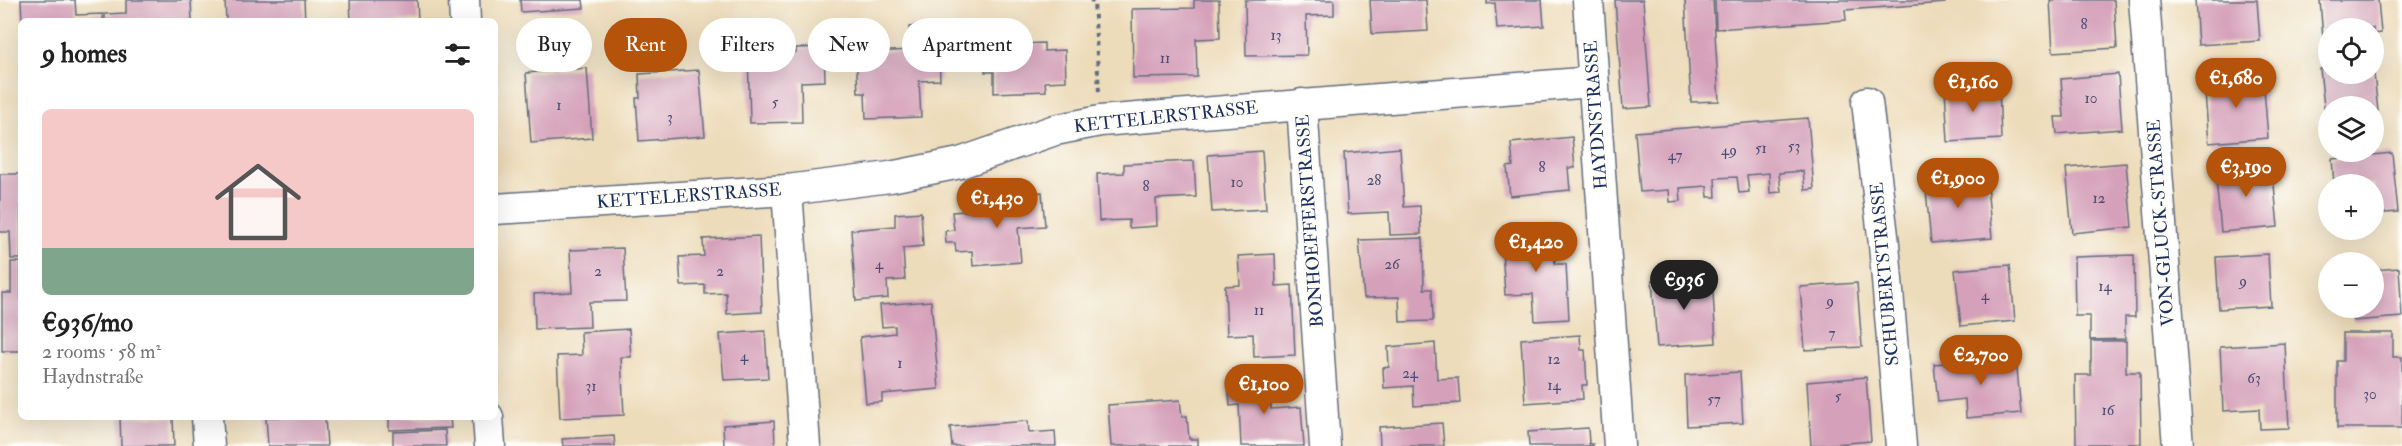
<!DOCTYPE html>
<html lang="en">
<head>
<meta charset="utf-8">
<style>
	:root { --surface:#fff; --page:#f2f2f2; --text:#222; --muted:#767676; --line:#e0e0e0; --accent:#b45309 }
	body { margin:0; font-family:"IM FELL Double Pica",serif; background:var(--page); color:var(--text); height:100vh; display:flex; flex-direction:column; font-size:22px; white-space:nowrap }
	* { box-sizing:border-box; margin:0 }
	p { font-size:20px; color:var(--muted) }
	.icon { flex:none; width:33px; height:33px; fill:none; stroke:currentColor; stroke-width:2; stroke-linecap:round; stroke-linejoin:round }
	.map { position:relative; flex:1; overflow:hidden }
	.sheet { position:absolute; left:18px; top:18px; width:480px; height:402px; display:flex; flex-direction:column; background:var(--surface); border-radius:9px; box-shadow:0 6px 24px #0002 }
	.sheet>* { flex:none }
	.banner { position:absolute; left:516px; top:18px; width:570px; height:54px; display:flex; gap:12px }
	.controls { position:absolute; left:2318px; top:18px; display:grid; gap:12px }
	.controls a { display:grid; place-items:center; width:66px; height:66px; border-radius:50%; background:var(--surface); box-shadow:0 6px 24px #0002; font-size:30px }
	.price { position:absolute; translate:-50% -51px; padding:0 14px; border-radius:21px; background:var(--accent); color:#fff; font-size:20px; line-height:39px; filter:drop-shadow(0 2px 3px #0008) }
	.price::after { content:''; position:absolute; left:50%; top:36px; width:18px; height:14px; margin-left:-9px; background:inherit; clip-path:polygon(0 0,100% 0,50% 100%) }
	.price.current { background:#222; color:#fff }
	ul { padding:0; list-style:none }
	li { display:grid; align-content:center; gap:12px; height:318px; padding:0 24px }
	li+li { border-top:2px solid var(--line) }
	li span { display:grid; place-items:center; height:186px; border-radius:9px; color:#555 }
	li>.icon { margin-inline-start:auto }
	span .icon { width:108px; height:108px; fill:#fffc; stroke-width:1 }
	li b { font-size:26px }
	h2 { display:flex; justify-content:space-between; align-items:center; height:72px; padding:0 24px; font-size:26px }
	.pill { padding:0 21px; border-radius:27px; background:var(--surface); box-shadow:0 6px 24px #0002; font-size:21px; line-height:54px }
	.pill.current { background:var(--accent); color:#fff }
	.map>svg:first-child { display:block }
</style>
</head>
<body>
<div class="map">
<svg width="2402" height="446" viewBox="0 0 2402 446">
	<rect width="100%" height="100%" fill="#fdfcf7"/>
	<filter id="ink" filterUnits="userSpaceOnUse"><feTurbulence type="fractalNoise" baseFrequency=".0167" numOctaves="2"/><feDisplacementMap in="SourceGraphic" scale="12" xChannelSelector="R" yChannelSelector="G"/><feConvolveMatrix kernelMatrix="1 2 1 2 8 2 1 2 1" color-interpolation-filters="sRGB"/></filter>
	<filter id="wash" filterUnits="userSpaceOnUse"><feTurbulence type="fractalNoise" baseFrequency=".008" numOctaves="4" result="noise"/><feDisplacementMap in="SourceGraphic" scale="24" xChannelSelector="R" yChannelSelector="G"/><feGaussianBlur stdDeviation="1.35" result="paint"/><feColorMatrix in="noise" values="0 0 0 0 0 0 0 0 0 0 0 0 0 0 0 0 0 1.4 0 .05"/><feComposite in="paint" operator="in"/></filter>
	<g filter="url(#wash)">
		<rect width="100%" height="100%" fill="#eddcba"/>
		<g id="blocks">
			<g fill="#d5a1ba">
				<polygon points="21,0 75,0 76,15 103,14 103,21 22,21"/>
				<polygon points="126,0 191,0 192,21 105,21 105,14 126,13"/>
				<polygon points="225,0 304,0 305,21 226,21"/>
				<polygon points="350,0 417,0 418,21 351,21"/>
				<polygon points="520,0 583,0 584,8 521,12"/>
				<polygon points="1194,0 1219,0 1220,38 1196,39 1197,77 1133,78 1132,9 1194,8"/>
				<polygon points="1245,0 1334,0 1334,15 1306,16 1307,55 1246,56"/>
				<polygon points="1370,0 1426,0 1428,31 1372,34"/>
				<polygon points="1487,0 1542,0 1544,26 1497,29 1495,3 1487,4"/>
				<polygon points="1615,0 1643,0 1651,107 1623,109"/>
				<polygon points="1685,0 1713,0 1719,101 1691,102"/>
				<polygon points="1715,0 1945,0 1945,3 1845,10 1846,20 1716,29"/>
				<polygon points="2050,0 2114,0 2117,48 2053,52"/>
				<polygon points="2195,0 2257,0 2260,41 2198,45"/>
				<polygon points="2320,0 2378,0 2381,33 2373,34 2373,28 2328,28 2328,37 2323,38"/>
				<polygon points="938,25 940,80 919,81 921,117 866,119 865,93 858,93 856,53 910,50 909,27"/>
				<polygon points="1044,43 1044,51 1065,50 1066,81 1045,82 1046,91 994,93 994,72 985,72 984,45"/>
				<polygon points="824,47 825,81 801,82 802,122 750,123 748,54 796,52 796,48"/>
				<polygon points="587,68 592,138 531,143 526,73"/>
				<polygon points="2328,68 2328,74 2374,74 2378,111 2373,111 2373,106 2328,106 2328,116 2325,116 2320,69"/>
				<polygon points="699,70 705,136 639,141 636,98 640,98 639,74"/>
				<polygon points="2118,74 2122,129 2057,134 2055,117 2064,117 2061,79"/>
				<polygon points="2263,76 2268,138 2209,143 2204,81"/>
				<polygon points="1999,85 2001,139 1948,142 1945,88"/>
				<polygon points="1808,118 1814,189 1805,190 1803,171 1779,173 1781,192 1770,193 1769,173 1747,175 1749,192 1739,193 1737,177 1715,178 1716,197 1708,197 1707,186 1680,188 1681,201 1670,202 1669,190 1640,192 1635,132"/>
				<polygon points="1572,137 1575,168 1568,168 1570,190 1510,196 1507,167 1513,166 1511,143"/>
				<polygon points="1400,148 1404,207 1420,206 1421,234 1390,235 1389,212 1348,214 1344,153"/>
				<polygon points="1262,151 1266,209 1212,212 1208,155"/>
				<polygon points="2392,153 2398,212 2373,214 2373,184 2334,184 2332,159"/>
				<polygon points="1194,161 1196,197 1156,199 1157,226 1129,228 1129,220 1099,221 1097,174 1124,173 1124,164"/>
				<polygon points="2126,163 2132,227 2072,233 2066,168"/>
				<polygon points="2272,164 2278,227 2221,232 2215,169"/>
				<polygon points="0,174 21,174 21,259 11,259 10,232 0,232"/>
				<polygon points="1986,175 1992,238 1931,243 1925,180"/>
				<polygon points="1042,192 1045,226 1018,228 1021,262 973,266 972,251 956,252 955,243 946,243 945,231 954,230 952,212 1006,208 1005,195"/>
				<polygon points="921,212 923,246 903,248 905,280 887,281 888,298 856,301 851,230 895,226 895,214"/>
				<polygon points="1553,230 1555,264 1566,264 1569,319 1535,321 1533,294 1505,295 1501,233"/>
				<polygon points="759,236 762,312 727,314 726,293 705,294 705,285 681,286 679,257 704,256 703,239"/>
				<polygon points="1423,238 1424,289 1432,289 1433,321 1400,322 1399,297 1364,298 1359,240"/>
				<polygon points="623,248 626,301 589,302 590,327 535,329 534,294 572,292 570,250"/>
				<polygon points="1275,254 1276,286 1292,285 1295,355 1254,357 1253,334 1227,335 1225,286 1240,285 1238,256"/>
				<polygon points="2268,254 2271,306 2219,309 2216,257"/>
				<polygon points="2134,255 2135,317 2125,317 2125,339 2090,340 2090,316 2075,316 2074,257"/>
				<polygon points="11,262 21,262 21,351 2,351 2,293 11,293"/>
				<polygon points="2010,265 2015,321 1961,326 1955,270"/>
				<polygon points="2399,268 2402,317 2353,321 2352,308 2373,308 2373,270"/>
				<polygon points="1712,276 1716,343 1657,347 1652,280"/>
				<polygon points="1857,283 1862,347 1805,350 1800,287"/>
				<polygon points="931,301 939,389 882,394 882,402 866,403 860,337 895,333 895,326 882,327 880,305"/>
				<polygon points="629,329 631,357 621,357 624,415 560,418 557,356 582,355 581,332"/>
				<polygon points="765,331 768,378 724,380 720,334"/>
				<polygon points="2343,333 2393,333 2393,357 2402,357 2402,428 2337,428 2337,361 2343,361"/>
				<polygon points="1580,335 1581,350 1585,350 1587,385 1582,385 1583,399 1525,403 1521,339"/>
				<polygon points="2091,341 2126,341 2126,372 2140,372 2141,444 2076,444 2075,375 2091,375"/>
				<polygon points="1435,343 1437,379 1458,378 1460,403 1414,406 1413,386 1384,388 1383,368 1389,367 1388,347"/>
				<polygon points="2285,343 2289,428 2260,429 2259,409 2223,411 2220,347"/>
				<polygon points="2016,357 2021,413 1966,418 1965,399 1938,402 1934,364"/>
				<polygon points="1740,372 1743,423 1687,426 1685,375"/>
				<polygon points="1269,377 1271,409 1301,407 1304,446 1241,446 1239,405 1230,406 1228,379"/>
				<polygon points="1866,377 1871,441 1811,446 1807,382"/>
				<polygon points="1180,400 1182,417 1187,416 1189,439 1198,439 1198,446 1111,446 1108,405"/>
				<polygon points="120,417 173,417 174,446 121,446"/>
				<polygon points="266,417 325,417 327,446 268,446"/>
				<polygon points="389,417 450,417 451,428 389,430"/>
				<polygon points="774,421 775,446 724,446 723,425"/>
				<polygon points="1028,421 1029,433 1055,431 1056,446 952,446 950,427"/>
				<polygon points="1442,423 1444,446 1380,446 1379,427"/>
				<polygon points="1588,428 1589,444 1593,444 1593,446 1529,446 1528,432"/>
				<polygon points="445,430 446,446 393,446 393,432"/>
				<polygon points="614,436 615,446 563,446 562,439"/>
			</g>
		</g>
	</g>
	<g filter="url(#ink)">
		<use href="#blocks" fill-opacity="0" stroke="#646c7e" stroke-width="1.5"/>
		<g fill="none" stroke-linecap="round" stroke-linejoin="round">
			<g stroke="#646c7e" stroke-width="33">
				<g id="street">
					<polyline points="464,0 465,21"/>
					<polyline points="1588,0 1619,446"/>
					<polyline points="2144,0 2178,446"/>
					<polyline points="1867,102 1884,244 1901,446"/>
					<polyline points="1302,104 1325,446"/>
					<polyline points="787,190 805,446"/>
					<polyline points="495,209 787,190 890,177 960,163 1055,130 1100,121 1593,82"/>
					<polyline points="207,417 209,446"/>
					<polyline points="488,417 490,446"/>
				</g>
			</g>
			<polyline stroke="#646c7e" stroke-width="4" stroke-dasharray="4.5 4.5" stroke-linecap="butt" points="1090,0 1094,1 1099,92"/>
			<use href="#street" stroke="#fff" stroke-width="30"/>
		</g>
	</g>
	<g text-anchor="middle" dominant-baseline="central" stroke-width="6" stroke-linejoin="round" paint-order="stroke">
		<g font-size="15" fill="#4a4c75">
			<text x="2084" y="24">8</text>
			<text x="1276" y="35">13</text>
			<text x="1165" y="58">11</text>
			<text x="2091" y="98">10</text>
			<text x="775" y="102">5</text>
			<text x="559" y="105">1</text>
			<text x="670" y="117">3</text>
			<text x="1794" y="146">53</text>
			<text x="1761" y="148">51</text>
			<text x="1729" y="150">49</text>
			<text x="1675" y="155">47</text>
			<text x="1542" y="167">8</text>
			<text x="1374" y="180">28</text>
			<text x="1237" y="182">10</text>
			<text x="1146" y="186">8</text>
			<text x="2099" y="198">12</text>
			<text x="879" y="264">4</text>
			<text x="1392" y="264">26</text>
			<text x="598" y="271">2</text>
			<text x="720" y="271">2</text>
			<text x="2243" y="281">9</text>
			<text x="2105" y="286">14</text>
			<text x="1985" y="295">4</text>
			<text x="1830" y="301">9</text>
			<text x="1259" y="310">11</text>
			<text x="1832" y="333">7</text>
			<text x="744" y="356">4</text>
			<text x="1554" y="359">12</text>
			<text x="900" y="363">1</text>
			<text x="1410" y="373">24</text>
			<text x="2254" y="378">63</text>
			<text x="1554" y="385">14</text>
			<text x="591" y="386">31</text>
			<text x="2370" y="394">30</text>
			<text x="1838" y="396">5</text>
			<text x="1714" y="399">57</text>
			<text x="2108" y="410">16</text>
		</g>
		<g font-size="18" fill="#1b2f5e" stroke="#fdfcf7">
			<text transform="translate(1596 115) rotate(-94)">HAYDNSTRASSE</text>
			<text transform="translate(1166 117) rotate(-6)">KETTELERSTRASSE</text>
			<text transform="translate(689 196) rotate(-4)">KETTELERSTRASSE</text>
			<text transform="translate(1310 221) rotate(-94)">BONHOEFFERSTRASSE</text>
			<text transform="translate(2161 223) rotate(-94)">VON-GLUCK-STRASSE</text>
			<text transform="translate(1885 274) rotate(-95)">SCHUBERTSTRASSE</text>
		</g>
	</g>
</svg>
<div class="controls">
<a><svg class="icon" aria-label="locate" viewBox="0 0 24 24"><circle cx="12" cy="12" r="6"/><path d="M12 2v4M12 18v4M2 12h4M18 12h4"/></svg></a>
<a><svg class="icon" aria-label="layers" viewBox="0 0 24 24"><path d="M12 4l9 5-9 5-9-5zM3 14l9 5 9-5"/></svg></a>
<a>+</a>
<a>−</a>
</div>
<b class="price" style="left:2236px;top:109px">€1,680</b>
<b class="price" style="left:1973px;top:113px">€1,160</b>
<b class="price" style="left:2246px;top:198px">€3,190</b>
<b class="price" style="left:1958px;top:209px">€1,900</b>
<b class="price" style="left:997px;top:229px">€1,430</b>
<b class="price" style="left:1536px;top:273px">€1,420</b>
<b class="price current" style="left:1684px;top:311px">€936</b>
<b class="price" style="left:1981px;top:386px">€2,700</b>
<b class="price" style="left:1264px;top:415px">€1,100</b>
<div class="banner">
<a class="pill">Buy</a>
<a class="pill current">Rent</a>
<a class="pill">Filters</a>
<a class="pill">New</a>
<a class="pill">Apartment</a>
</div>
<section class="sheet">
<h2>9 homes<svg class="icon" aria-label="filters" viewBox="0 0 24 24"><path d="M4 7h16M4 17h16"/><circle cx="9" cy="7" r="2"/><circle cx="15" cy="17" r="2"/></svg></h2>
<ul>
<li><span style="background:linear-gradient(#f6c9c9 75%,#7fa58c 0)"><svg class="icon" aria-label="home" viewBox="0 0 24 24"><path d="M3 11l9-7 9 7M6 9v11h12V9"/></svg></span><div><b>€936/mo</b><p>2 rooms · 58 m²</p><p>Haydnstraße</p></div></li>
</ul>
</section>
</div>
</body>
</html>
